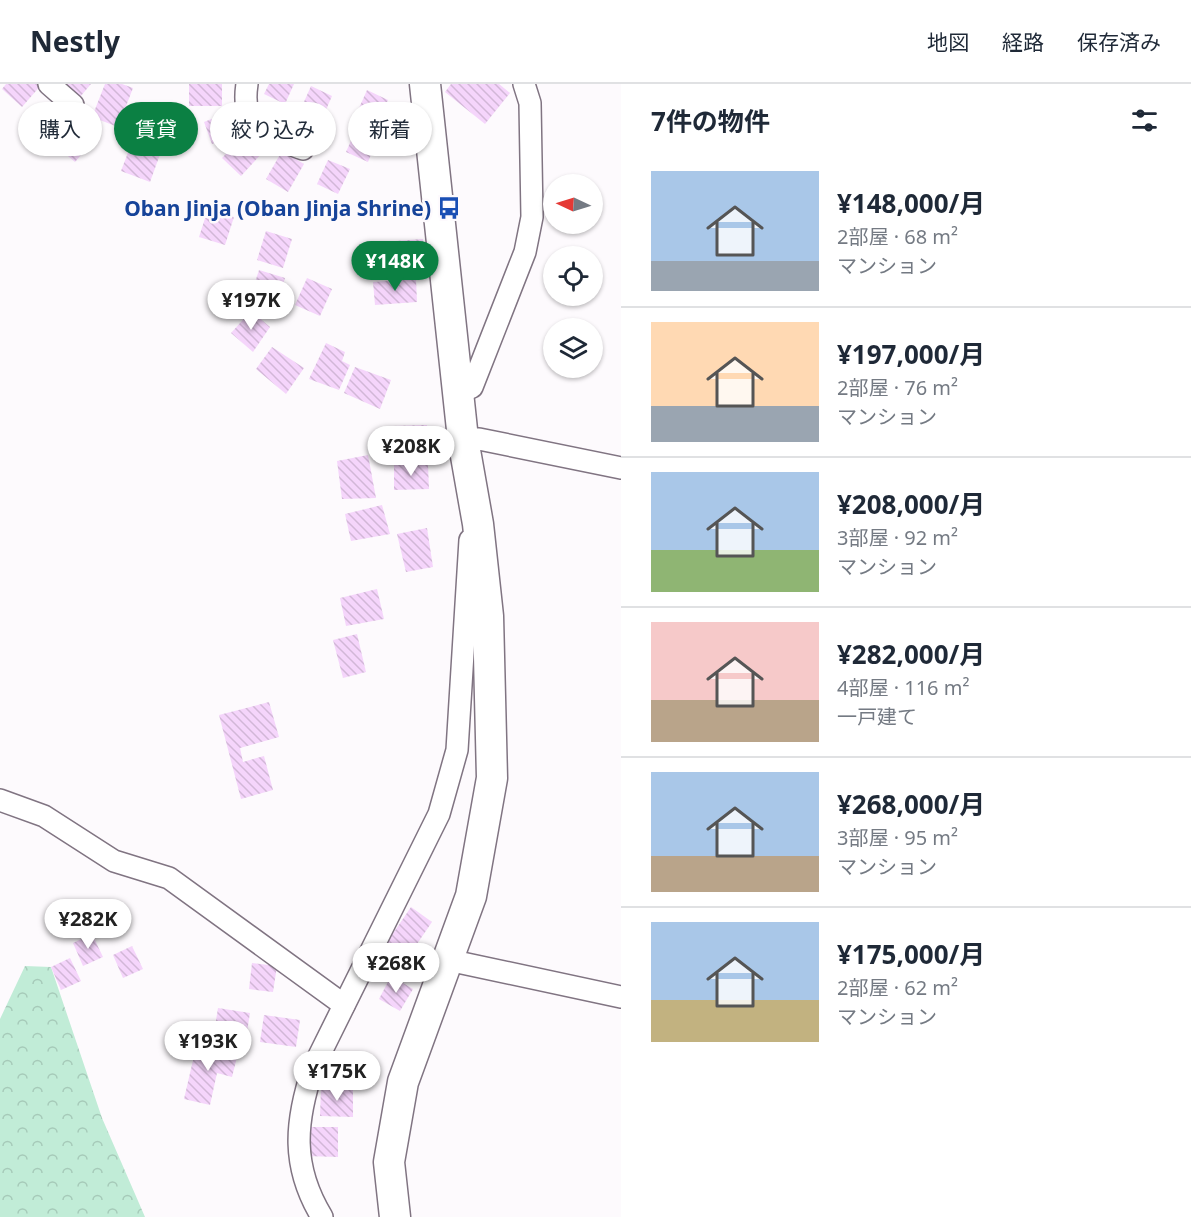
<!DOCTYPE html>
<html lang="ja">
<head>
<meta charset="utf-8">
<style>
	:root { --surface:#fff; --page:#f6f6f7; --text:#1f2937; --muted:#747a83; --line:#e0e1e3; --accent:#0b8043 }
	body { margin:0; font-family:"Noto Sans","Noto Sans JP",sans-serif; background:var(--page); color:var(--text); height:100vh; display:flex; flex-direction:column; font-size:22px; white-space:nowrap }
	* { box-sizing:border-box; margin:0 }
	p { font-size:20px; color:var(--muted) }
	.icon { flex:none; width:33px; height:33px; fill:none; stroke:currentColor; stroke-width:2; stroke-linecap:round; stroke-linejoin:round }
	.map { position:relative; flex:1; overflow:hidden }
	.panel { display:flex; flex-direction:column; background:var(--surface); width:570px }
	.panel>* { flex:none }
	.top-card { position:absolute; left:18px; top:18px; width:513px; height:54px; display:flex; gap:12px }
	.needle { width:39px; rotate:274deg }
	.controls { position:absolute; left:543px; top:90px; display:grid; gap:12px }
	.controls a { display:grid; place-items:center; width:60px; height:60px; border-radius:50%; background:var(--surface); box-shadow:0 2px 4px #0004; font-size:30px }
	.price { position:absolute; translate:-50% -51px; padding:0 14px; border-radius:21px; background:#fff; color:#222; font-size:20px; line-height:39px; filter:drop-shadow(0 2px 3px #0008) }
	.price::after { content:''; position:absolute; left:50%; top:36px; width:18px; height:14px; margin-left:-9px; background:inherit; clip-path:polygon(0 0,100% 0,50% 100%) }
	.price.on { background:var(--accent); color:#fff }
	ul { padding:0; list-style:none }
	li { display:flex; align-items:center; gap:18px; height:150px; padding:0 30px }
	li+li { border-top:2px solid var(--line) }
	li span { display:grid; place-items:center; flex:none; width:168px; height:120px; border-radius:0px; color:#555 }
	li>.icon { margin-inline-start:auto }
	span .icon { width:72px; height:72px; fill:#fffc; stroke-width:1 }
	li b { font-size:26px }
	h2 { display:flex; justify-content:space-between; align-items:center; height:72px; padding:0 30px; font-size:26px }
	.pill { padding:0 21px; border-radius:27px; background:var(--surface); box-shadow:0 2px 4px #0004; font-size:21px; line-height:54px }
	.pill.on { background:var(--accent); color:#fff }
	header { display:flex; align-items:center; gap:36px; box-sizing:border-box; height:84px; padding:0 30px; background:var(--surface); border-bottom:2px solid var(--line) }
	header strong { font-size:28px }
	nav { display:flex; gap:33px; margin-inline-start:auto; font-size:21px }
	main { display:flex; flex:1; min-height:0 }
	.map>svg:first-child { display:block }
</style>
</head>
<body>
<header>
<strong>Nestly</strong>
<nav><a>地図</a><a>経路</a><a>保存済み</a></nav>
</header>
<main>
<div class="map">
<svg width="621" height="1133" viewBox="0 0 621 1133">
	<defs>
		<pattern id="forest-crowns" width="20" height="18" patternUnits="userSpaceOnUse" patternTransform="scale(1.5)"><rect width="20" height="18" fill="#c1ecd7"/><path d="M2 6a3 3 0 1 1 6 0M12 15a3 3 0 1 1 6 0" fill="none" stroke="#a6cab9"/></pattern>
		<pattern id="building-back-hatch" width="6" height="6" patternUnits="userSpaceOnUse" patternTransform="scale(1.5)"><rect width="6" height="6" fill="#f5d5fb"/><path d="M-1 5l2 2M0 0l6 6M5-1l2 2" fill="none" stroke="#d2b7d7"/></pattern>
	</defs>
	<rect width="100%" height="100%" fill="#fdfafd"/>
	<polygon fill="url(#forest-crowns)" points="25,882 51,883 102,1034 145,1133 0,1133 0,935"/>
	<g fill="url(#building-back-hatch)">
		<polygon points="6,0 42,0 22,23 2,5"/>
		<polygon points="64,0 91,0 80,13"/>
		<polygon points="105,0 122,0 133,4 118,43 92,33"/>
		<rect x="189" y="0" width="33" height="22"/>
		<polygon points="269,0 294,0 285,20 264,10"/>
		<polygon points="451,0 499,0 510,9 485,40 445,8"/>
		<polygon points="311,2 332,12 321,37 300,27"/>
		<polygon points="367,6 388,16 377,40 356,31"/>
		<polygon points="229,28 237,50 212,60 204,38"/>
		<polygon points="143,29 171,40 150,98 121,87"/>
		<polygon points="74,38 94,56 75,78 55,61"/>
		<polygon points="357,43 378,53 368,78 346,68"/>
		<polygon points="244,51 263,68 241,92 222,74"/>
		<polygon points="282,67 304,80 288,108 266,95"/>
		<polygon points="328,76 350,85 338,110 317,100"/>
		<polygon points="208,125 234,133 225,161 199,153"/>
		<polygon points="266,147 292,155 283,184 257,176"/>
		<polygon points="423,155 424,178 382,180 381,158"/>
		<polygon points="259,186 285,194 276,222 250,214"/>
		<polygon points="307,194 332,205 320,232 295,221"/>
		<polygon points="416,195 417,218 375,221 373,198"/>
		<polygon points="251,227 270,243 253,268 231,249"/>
		<polygon points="326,259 345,268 342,277 350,281 339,306 309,295"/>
		<polygon points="272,263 304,284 286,310 256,285"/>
		<polygon points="355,283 391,296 380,325 344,309"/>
		<polygon points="427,341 427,365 393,366 392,342"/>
		<polygon points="368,371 376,414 342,415 337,377"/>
		<polygon points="394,381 428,381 429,405 394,406"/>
		<polygon points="382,421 390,450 351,457 345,430"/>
		<polygon points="427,444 433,483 406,488 397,450"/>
		<polygon points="377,505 384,535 346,542 340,514"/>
		<polygon points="357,550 366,588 343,594 333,556"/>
		<polygon points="269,618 279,653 240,664 243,678 264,672 273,706 241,715 219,631"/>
		<polygon points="411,823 432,838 402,882 381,867"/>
		<polygon points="92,850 103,873 83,882 73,859"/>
		<polygon points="132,862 143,885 123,894 113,871"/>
		<polygon points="70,874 81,897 61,906 51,883"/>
		<polygon points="252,879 277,882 273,908 249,905"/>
		<polygon points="391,892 413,905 400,927 379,915"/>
		<polygon points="218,924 250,929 246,954 214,949"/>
		<polygon points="264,931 300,936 296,963 260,958"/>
		<polygon points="197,959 238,969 232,993 217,989 210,1021 184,1015"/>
		<polygon points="321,1003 353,1003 353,1033 320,1032"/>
		<polygon points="306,1043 338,1043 338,1073 305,1072"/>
	</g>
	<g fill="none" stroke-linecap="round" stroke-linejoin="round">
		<g stroke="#807482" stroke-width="24">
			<g id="street">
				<polyline points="49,0 73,21"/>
				<path d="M247,0C240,46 266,51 303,65V61"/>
				<polyline points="458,309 472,303 525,168 532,133 530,19 524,0"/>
				<polyline points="463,355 479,355 621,384"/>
				<polyline points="0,716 44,732 114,777 169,794 344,921"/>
				<polyline points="448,876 621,913"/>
				<path d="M322,1133C291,1082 295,1038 313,984L439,730L457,666L470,456"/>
			</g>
		</g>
		<g stroke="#807482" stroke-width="33">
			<polyline id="secondary" points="395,1133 389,1078 403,998 471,812 492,694 488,532 478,440 463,355 425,0"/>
		</g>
		<use href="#street" stroke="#fff" stroke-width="21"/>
		<use href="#secondary" stroke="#fff" stroke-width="30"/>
	</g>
	<defs>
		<g id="bus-bare" transform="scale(1.8)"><path d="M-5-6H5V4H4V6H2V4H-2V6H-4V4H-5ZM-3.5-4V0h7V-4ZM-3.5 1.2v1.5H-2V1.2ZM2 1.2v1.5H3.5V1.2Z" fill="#1a4fb4" stroke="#fdfafd" stroke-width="2.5" paint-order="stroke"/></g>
	</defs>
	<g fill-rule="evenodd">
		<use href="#bus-bare" x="449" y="124"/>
	</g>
	<g text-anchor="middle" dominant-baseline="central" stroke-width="5" stroke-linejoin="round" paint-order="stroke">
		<g font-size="21" font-weight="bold" fill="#164399" stroke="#fdfafd" text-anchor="end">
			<text x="431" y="124">Oban Jinja (Oban Jinja Shrine)</text>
		</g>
	</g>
</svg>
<div class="controls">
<a><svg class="needle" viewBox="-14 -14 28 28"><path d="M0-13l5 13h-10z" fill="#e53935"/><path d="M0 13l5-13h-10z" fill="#747a83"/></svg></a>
<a><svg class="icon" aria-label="locate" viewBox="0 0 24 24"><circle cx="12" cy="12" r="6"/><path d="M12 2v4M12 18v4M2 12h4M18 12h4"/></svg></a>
<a><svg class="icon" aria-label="layers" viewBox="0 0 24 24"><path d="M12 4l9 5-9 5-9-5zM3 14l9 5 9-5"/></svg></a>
</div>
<b class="price on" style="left:395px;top:208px">¥148K</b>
<b class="price" style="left:251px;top:247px">¥197K</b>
<b class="price" style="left:411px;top:393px">¥208K</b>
<b class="price" style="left:88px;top:866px">¥282K</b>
<b class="price" style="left:396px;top:910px">¥268K</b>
<b class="price" style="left:208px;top:988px">¥193K</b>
<b class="price" style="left:337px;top:1018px">¥175K</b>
<div class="top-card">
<a class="pill">購入</a>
<a class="pill on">賃貸</a>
<a class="pill">絞り込み</a>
<a class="pill">新着</a>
</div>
</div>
<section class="panel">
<h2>7件の物件<svg class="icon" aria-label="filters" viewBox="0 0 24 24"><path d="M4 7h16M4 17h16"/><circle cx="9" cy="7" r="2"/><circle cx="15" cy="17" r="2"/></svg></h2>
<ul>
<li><span style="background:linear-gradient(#a9c7e8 75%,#9aa5b1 0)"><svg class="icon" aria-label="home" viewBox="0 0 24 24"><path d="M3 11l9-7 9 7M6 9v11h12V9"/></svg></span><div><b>¥148,000/月</b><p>2部屋 · 68 m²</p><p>マンション</p></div></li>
<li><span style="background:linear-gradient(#ffd9b3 70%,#9aa5b1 0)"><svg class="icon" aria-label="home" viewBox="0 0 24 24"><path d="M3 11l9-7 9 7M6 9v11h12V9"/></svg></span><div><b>¥197,000/月</b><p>2部屋 · 76 m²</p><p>マンション</p></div></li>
<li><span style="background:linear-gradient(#a9c7e8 65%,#8fb573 0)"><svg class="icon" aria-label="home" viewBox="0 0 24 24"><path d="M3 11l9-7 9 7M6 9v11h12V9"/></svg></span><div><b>¥208,000/月</b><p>3部屋 · 92 m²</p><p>マンション</p></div></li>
<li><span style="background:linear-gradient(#f6c9c9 65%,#b9a48a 0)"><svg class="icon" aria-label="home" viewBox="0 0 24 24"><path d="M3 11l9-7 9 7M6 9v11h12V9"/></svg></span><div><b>¥282,000/月</b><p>4部屋 · 116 m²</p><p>一戸建て</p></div></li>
<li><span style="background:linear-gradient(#a9c7e8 70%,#b9a48a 0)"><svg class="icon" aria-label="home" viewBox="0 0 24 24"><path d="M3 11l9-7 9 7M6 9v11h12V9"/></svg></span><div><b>¥268,000/月</b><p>3部屋 · 95 m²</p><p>マンション</p></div></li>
<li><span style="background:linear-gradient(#a9c7e8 65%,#c2b280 0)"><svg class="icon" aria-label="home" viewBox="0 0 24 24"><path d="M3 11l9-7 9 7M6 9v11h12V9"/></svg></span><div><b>¥175,000/月</b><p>2部屋 · 62 m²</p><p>マンション</p></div></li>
</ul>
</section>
</main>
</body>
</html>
